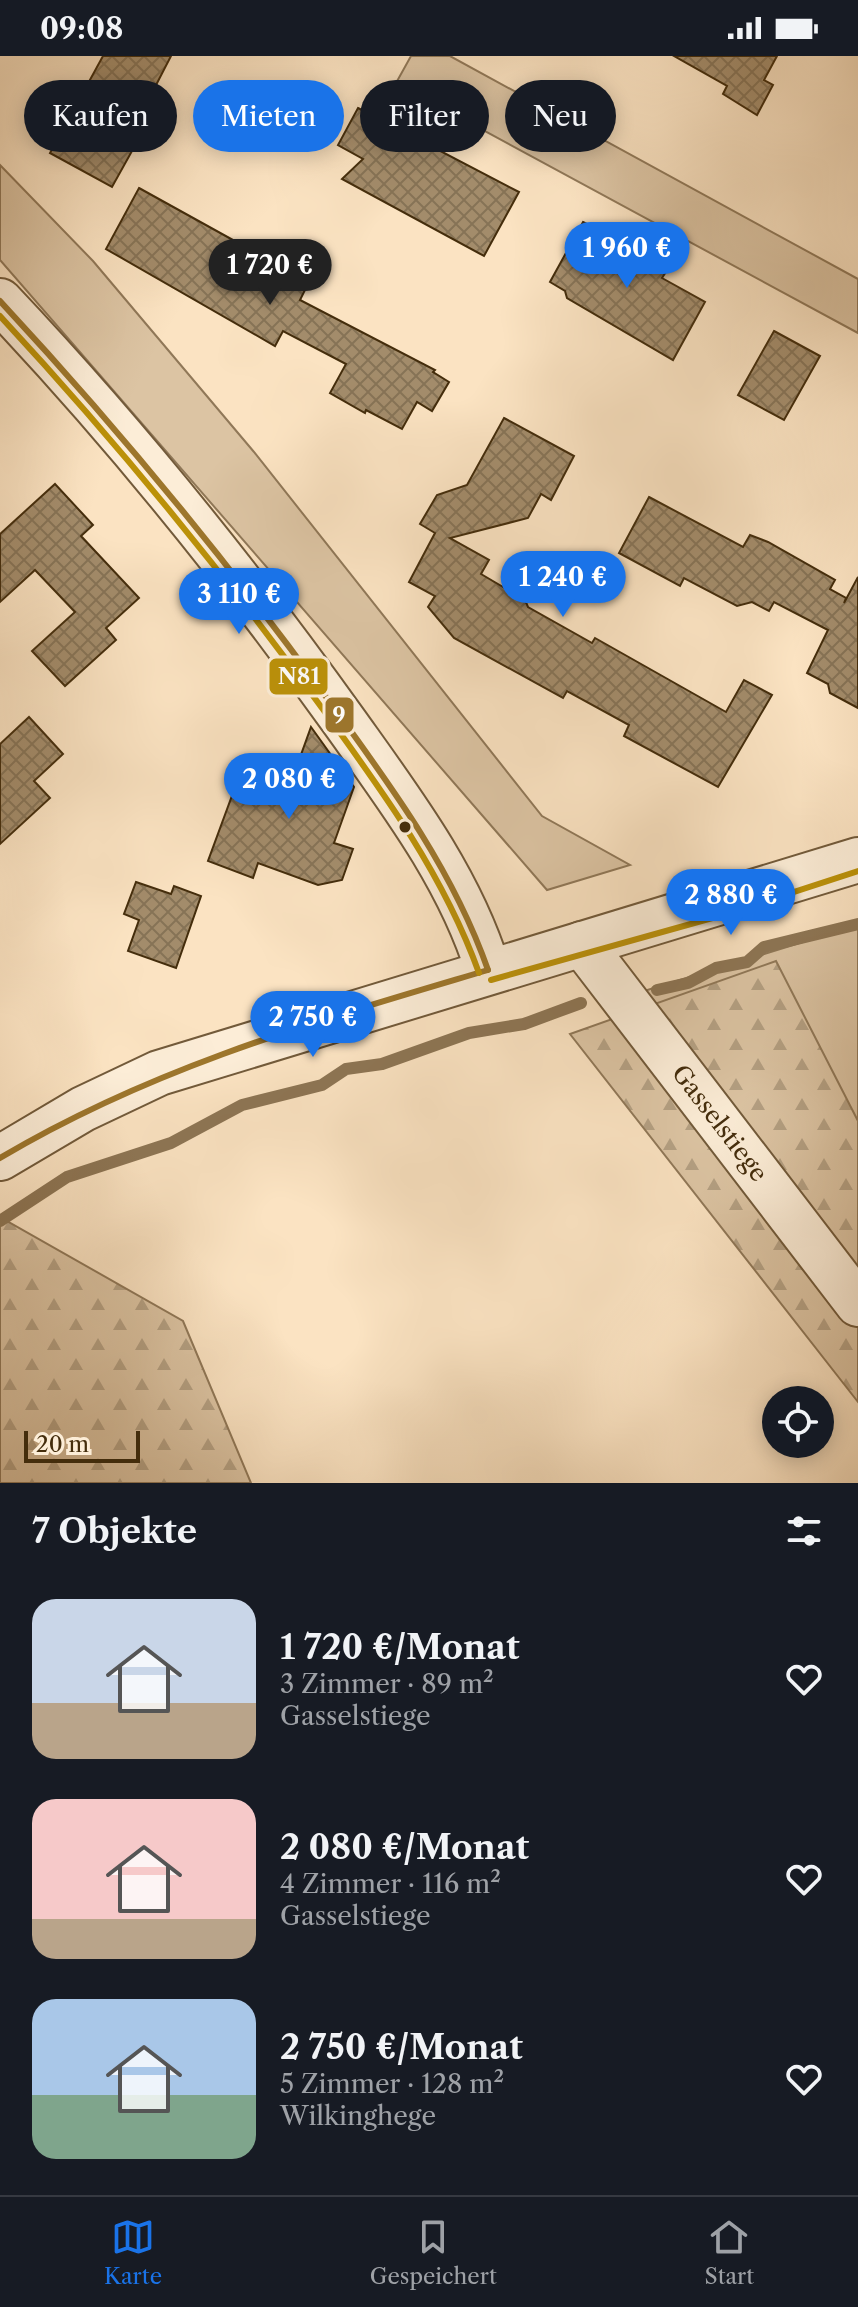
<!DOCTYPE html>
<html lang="de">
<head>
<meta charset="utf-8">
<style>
  :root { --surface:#171b24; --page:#242831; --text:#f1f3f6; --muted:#9ea1a6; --line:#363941; --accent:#1a73e8 }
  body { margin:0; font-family:"Libre Caslon Text",serif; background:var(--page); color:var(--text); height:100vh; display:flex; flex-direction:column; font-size:30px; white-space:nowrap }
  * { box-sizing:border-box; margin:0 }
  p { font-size:26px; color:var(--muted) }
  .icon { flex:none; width:44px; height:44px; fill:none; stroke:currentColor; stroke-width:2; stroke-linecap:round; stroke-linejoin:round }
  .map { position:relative; height:1427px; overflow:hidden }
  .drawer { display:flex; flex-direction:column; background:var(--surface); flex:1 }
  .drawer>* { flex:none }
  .banner { position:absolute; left:24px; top:24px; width:810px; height:72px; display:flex; gap:16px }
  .buttons { position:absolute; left:762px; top:1330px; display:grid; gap:16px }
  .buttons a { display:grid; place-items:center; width:72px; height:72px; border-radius:50%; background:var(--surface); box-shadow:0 4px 20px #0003; font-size:40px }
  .scale { position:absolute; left:24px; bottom:20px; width:116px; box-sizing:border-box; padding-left:8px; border:4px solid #442d0c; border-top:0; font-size:22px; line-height:28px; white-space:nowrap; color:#442d0c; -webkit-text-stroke:6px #fcedd7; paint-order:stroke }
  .price { position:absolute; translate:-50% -68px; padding:0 18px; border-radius:28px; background:var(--accent); color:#fff; font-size:26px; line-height:52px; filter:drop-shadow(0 2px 4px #0008) }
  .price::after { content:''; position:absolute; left:50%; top:48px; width:24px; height:18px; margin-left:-12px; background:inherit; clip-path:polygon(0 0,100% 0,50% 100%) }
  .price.selected { background:#222; color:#fff }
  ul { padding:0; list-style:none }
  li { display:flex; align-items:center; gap:24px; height:200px; padding:0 32px }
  li span { display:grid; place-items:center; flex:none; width:224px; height:160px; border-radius:24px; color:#555 }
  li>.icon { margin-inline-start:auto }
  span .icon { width:96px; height:96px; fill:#fffc; stroke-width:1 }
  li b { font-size:34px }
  h2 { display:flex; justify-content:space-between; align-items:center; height:96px; padding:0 32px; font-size:34px }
  .tag { padding:0 28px; border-radius:36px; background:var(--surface); box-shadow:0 4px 20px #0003; font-size:28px; line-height:72px }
  .tag.selected { background:var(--accent); color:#fff }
  .status { display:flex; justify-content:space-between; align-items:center; height:56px; padding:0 40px; background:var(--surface); direction:ltr }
  .status svg { height:22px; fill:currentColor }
  .tab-bar { display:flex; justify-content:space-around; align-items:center; height:112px; border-top:2px solid var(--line); background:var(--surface); font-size:22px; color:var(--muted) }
  .tab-bar a { display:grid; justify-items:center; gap:4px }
  .tab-bar .selected { color:var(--accent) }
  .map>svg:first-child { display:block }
  .green { fill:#dcc4a3; stroke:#907858; stroke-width:2 }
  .forest { fill:url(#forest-firs); stroke:#907858; stroke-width:2 }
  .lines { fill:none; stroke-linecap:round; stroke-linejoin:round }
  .stream { stroke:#8d7554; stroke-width:12 }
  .building { fill:url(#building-cross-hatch); stroke:#442d0c; stroke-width:2 }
  .minor-casing { stroke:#725a3a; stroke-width:48 }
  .minor { stroke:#fcedd7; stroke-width:44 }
  .bus-1-casing { stroke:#fcedd7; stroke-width:12 }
  .bus-2-casing { stroke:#fcedd7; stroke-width:12 }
  .bus-1 { stroke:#9d762c; stroke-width:6 }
  .bus-2 { stroke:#bb9109; stroke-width:6 }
  .bus-dot { fill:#442d0c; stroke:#fcedd7; stroke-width:3 }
  .labels { text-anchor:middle; stroke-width:8; stroke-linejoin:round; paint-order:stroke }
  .street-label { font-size:24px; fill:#442d0c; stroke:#fcedd7 }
  .line-badge { stroke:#fcedd7; stroke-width:3 }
  .badge-label { font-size:22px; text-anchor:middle; font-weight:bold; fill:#fff }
</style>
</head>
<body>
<div class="status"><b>09:08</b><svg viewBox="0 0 49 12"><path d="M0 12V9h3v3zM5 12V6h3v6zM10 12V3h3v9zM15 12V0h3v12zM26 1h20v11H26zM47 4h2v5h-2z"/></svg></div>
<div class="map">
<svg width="858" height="1427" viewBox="0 0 858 1427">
  <defs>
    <pattern id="forest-firs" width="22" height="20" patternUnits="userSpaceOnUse" patternTransform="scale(2)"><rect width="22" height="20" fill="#dcc4a3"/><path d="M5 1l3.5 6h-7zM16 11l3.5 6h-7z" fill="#b4a083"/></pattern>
    <pattern id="building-cross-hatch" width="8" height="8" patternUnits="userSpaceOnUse" patternTransform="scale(2)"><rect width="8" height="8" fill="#a38c6b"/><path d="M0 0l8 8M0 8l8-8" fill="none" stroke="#867356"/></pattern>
  </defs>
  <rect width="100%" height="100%" fill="#fbe3c2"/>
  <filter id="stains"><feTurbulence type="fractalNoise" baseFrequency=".0025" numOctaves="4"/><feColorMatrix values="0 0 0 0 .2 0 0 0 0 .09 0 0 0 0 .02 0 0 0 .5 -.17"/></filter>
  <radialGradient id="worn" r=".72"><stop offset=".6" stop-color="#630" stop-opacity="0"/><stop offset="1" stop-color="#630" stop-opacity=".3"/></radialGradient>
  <!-- green -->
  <g class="green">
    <path d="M411,0H450L858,223V277L396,27Z"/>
    <path d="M0,109L93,205L254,396L542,760L630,809L547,834L0,204Z"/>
    <path d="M858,869V1194L644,935Z"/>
  </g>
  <!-- forest -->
  <g class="forest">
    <path d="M776,905L858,1065V1346L570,978Z"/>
    <path d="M0,1161L183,1265L251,1427H0Z"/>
  </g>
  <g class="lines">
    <!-- stream -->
    <g class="stream">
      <path d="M657,934L688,927L716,912L747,906L764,891L858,868"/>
      <path d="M0,1165L67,1121L171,1087L242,1049L322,1029L346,1013L382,1008L469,977L524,968L581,947"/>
    </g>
  </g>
  <!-- building -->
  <g class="building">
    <path d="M103,0H171L138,64L147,68L112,131L50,97Z"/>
    <path d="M674,0H777L764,24L773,29L757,59L723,38L727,30Z"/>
    <path d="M358,52L519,136L484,200L342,123L363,103L338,89Z"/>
    <path d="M139,132L233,184L229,192L305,234L300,244L435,314L433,316L449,326L432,355L417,346L402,373L366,354L365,357L330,337L346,308L283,275L275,290L106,193Z"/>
    <path d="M583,166L634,193L636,189L671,208L662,222L705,246L673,304L567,242L565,235L550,226Z"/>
    <path d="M774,275L820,300L784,364L738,339Z"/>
    <path d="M504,362L574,400L551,444L541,438L528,462L450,482L489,504L481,518L525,544L528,551L592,587L595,582L726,656L744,624L772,639L718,731L624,680L629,669L567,635L563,642L454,582L428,551L435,540L409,526L435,477L420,468L437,439L467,429Z"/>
    <path d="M55,428L93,469L81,480L139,542L106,572L116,584L65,630L32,595L75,556L35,514L0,546V478Z"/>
    <path d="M649,441L743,491L750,479L768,486L835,524L830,533L846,542L844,547L858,521V652L830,637L828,628L807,617L828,574L774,546L769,555L752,546L737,550L684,522L680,530L619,497Z"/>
    <path d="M29,661L63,698L34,725L50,742L0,788V688Z"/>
    <path d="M311,671L354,731L334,787L353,793L342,824L318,829L258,807L253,822L208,805L240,718L289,732Z"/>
    <path d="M136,826L171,838L174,830L201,840L176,912L128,895L139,864L124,858Z"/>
  </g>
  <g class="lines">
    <defs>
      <g id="minor">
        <path d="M0,245C125,377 240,520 346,668C401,745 460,823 488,914"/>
        <path id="s1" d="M582,888L858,1248"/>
        <path d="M0,1102L83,1053L159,1017L858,804"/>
      </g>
    </defs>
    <!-- minor casing -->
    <use href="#minor" class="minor-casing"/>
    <!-- minor -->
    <use href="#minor" class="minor"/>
    <defs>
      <g id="bus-1">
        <path d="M0,245C116,370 224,501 324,638C388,726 452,811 488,914"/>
        <path d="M0,1102C155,1010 317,965 488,914"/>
      </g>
      <g id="bus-2">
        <path d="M0,260C114,383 220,512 319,648C381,733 443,817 479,917"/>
        <path d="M491,924L723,859L858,815"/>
      </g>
    </defs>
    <!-- bus-1 casing -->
    <use href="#bus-1" class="bus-1-casing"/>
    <!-- bus-2 casing -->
    <use href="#bus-2" class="bus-2-casing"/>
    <!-- bus-1 -->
    <use href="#bus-1" class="bus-1"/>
    <!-- bus-2 -->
    <use href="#bus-2" class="bus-2"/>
  </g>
  <!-- markers -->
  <circle class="bus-dot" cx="405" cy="771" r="7"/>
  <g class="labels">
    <!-- street labels -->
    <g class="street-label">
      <text dy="8" stroke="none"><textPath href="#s1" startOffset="226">Gasselstiege</textPath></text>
    </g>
  </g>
  <g class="line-badge">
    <rect x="268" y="601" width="61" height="39" rx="8" fill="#bb9109"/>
    <rect x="324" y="640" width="31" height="38" rx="8" fill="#9d762c"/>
  </g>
  <g class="badge-label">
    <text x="299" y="628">N81</text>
    <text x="339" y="667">9</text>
  </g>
  <rect width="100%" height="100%" filter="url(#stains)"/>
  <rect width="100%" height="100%" fill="url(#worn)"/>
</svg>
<div class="buttons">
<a><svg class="icon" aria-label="locate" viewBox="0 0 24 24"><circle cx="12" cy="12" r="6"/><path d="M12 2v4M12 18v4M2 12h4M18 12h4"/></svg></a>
</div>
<div class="scale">20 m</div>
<b class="price" style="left:627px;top:234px">1 960 €</b>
<b class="price selected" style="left:270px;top:251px">1 720 €</b>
<b class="price" style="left:563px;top:563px">1 240 €</b>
<b class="price" style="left:239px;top:580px">3 110 €</b>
<b class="price" style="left:289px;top:765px">2 080 €</b>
<b class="price" style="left:731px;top:881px">2 880 €</b>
<b class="price" style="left:313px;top:1003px">2 750 €</b>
<div class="banner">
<a class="tag">Kaufen</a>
<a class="tag selected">Mieten</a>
<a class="tag">Filter</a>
<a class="tag">Neu</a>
</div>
</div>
<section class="drawer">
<h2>7 Objekte<svg class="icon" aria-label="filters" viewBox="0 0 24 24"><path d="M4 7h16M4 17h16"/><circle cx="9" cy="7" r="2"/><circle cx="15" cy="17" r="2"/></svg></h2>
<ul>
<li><span style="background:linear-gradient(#c9d6e8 65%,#b9a48a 0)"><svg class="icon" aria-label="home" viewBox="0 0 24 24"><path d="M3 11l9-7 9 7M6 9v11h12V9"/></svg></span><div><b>1 720 €/Monat</b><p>3 Zimmer · 89 m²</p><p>Gasselstiege</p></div><svg class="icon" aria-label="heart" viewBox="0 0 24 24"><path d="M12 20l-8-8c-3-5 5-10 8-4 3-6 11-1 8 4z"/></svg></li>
<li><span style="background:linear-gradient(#f6c9c9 75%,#b9a48a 0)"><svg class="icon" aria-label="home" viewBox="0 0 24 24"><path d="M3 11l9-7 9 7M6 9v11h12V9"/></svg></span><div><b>2 080 €/Monat</b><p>4 Zimmer · 116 m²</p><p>Gasselstiege</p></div><svg class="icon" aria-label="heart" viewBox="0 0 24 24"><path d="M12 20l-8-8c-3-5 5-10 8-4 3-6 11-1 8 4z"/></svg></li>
<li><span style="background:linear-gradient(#a9c7e8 60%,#7fa58c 0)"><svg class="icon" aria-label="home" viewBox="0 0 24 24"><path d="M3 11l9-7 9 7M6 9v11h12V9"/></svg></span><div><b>2 750 €/Monat</b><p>5 Zimmer · 128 m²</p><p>Wilkinghege</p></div><svg class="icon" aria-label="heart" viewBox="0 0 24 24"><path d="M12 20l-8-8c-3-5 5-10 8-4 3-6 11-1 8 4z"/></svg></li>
</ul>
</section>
<nav class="tab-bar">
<a class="selected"><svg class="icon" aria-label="map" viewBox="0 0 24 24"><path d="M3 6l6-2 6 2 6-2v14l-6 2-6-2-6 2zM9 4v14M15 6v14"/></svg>Karte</a>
<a><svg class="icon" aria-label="saved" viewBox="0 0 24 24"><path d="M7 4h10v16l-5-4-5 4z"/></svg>Gespeichert</a>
<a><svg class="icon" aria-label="home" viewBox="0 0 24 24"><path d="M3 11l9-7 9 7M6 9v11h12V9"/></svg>Start</a>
</nav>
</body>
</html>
